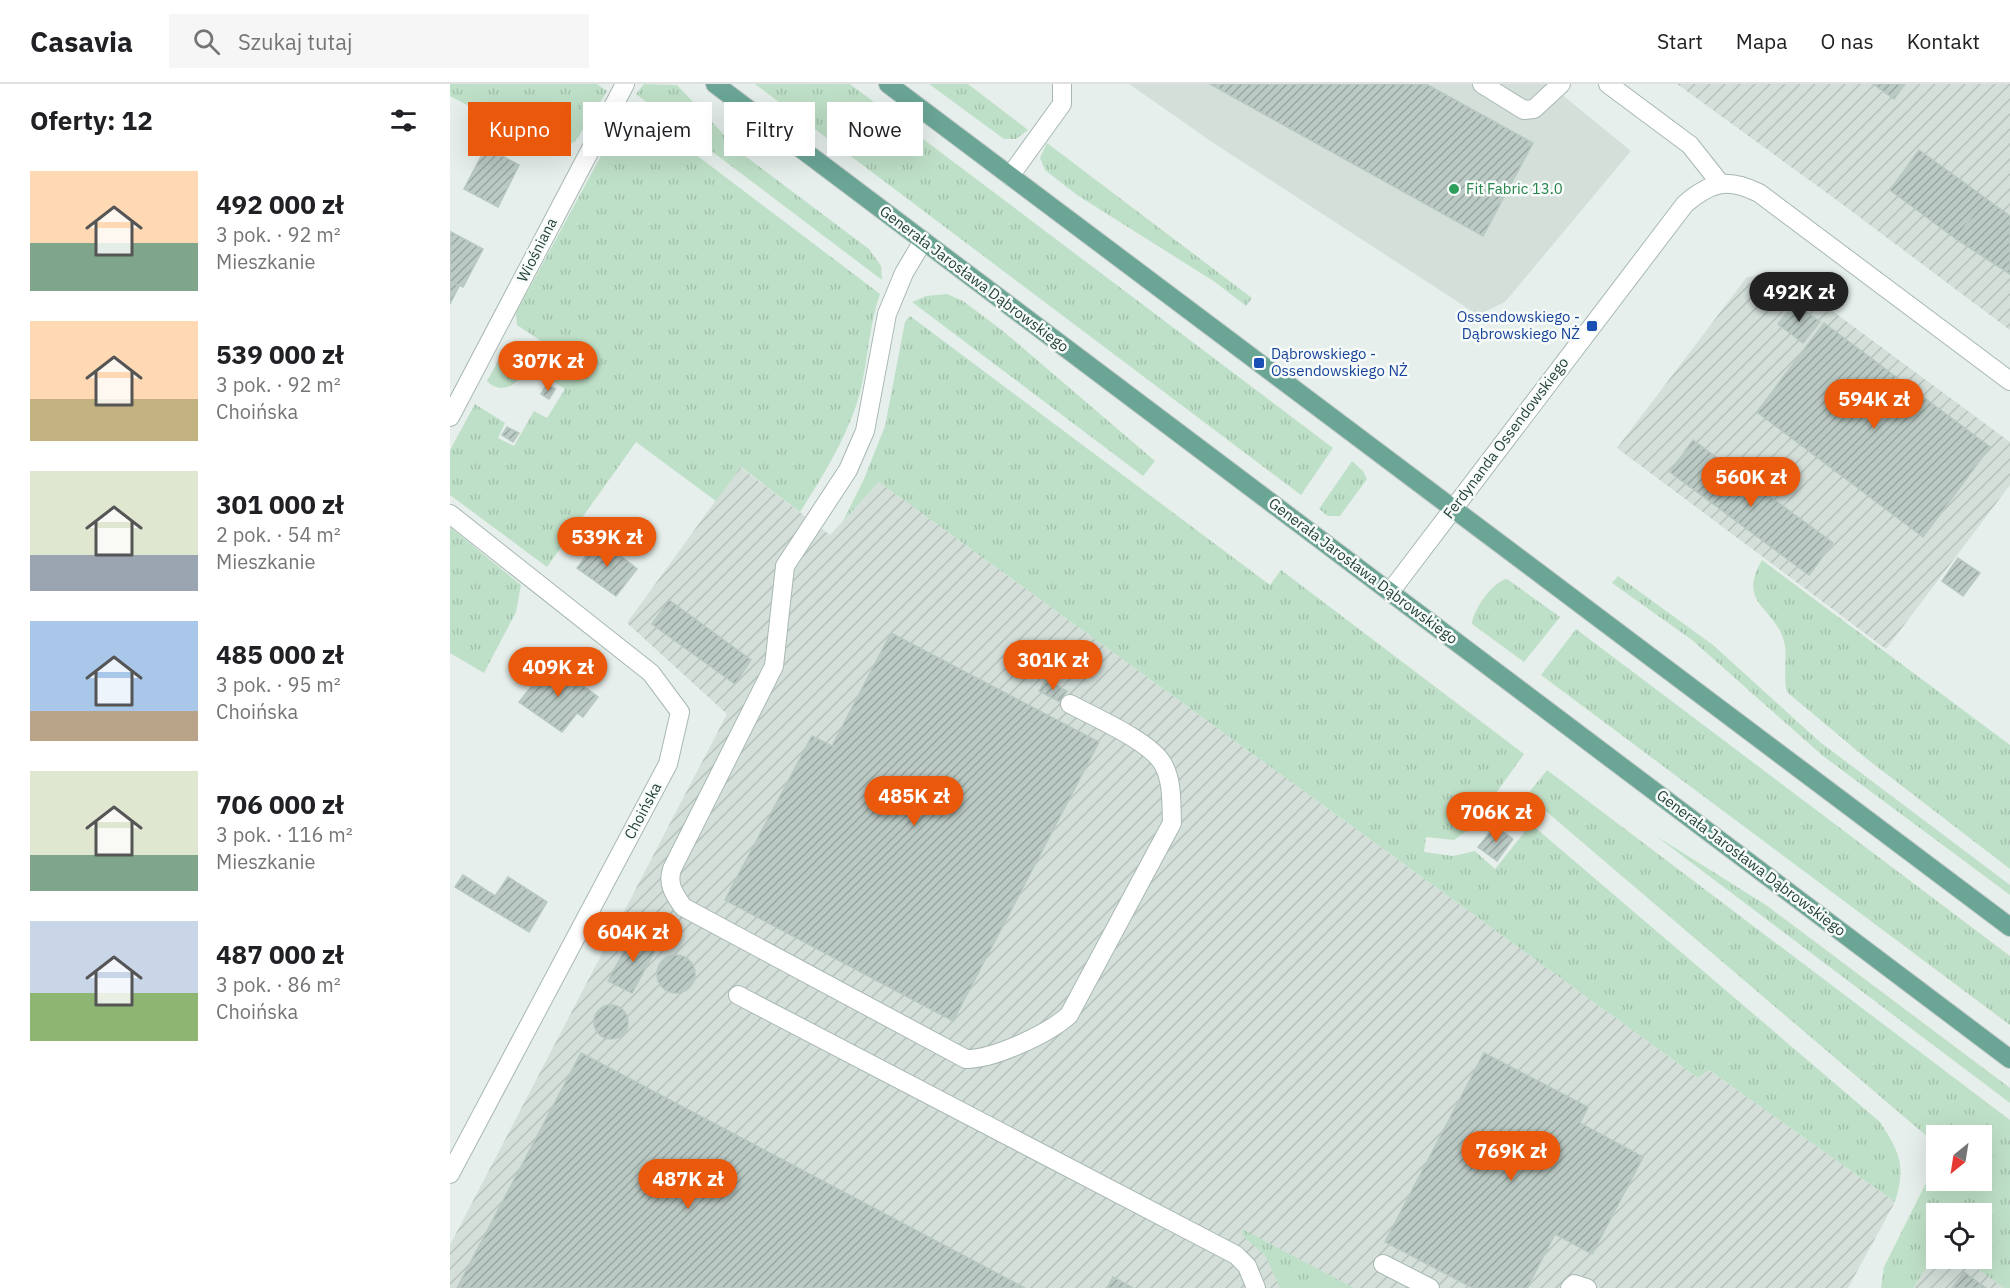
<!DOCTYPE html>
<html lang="pl">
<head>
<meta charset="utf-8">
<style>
  :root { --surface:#fff; --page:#f6f6f6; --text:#202124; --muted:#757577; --line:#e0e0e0; --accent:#ea580c }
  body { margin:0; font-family:"IBM Plex Sans",sans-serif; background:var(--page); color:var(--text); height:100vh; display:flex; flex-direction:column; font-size:22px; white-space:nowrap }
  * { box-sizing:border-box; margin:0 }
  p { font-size:20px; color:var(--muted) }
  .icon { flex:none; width:33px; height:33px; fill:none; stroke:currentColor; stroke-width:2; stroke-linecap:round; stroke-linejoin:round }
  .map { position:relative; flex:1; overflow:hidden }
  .sheet { display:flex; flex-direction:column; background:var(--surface); width:450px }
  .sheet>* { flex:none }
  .banner { position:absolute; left:18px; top:18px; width:570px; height:54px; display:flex; gap:12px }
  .needle { width:39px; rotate:210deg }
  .tools { position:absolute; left:1476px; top:1041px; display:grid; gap:12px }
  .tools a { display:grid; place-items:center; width:66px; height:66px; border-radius:0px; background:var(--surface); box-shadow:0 6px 24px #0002; font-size:30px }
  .price { position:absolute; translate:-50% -51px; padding:0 14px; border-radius:21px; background:var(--accent); color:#fff; font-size:20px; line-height:39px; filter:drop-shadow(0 2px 3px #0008) }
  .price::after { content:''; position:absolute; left:50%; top:36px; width:18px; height:14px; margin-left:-9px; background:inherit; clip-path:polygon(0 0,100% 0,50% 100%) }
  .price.selected { background:#222; color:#fff }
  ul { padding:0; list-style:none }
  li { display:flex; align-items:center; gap:18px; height:150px; padding:0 30px }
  li span { display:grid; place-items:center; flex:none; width:168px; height:120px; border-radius:0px; color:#555 }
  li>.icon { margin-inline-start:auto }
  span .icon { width:72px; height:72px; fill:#fffc; stroke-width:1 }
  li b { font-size:26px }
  h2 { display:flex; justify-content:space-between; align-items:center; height:72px; padding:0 30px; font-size:26px }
  .tag { padding:0 21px; border-radius:0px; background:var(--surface); box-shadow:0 6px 24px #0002; font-size:21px; line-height:54px }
  .tag.selected { background:var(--accent); color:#fff }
  header { display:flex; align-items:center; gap:36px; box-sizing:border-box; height:84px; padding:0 30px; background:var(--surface); border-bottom:2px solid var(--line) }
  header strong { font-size:28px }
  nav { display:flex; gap:33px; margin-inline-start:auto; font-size:21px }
  .search { width:420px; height:54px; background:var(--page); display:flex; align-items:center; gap:15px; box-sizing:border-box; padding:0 21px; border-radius:0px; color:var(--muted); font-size:22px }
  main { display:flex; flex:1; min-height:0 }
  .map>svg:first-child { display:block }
  .built { fill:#d4dfda }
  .industrial { fill:url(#industrial-furrows) }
  .grass { fill:url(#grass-tufts) }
  .building { fill:url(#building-hatch); stroke:#b8c9c2; stroke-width:1.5 }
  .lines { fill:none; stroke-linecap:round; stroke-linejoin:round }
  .minor-casing { stroke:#a8b8b2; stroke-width:20 }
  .major-casing { stroke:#c2cac8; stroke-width:20 }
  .minor { stroke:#fff; stroke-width:18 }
  .major { stroke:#6aa596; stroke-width:18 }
  .leisure-dot { fill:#2e9e5b; stroke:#f7fbf9; stroke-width:2 }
  .transit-dot { fill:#1a4fb4; stroke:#f7fbf9; stroke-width:2 }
  .labels { text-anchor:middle; stroke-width:5; stroke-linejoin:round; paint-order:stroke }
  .leisure-label { font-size:15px; fill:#27864d; stroke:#f7fbf9; text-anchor:start }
  .street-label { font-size:15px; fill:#24423a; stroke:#f7fbf9 }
  .transit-label { font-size:15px; fill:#164399; stroke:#f7fbf9; text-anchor:end }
</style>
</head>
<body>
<header>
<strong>Casavia</strong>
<div class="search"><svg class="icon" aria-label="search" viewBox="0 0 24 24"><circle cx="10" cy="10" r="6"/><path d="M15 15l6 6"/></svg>Szukaj tutaj</div>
<nav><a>Start</a><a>Mapa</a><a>O nas</a><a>Kontakt</a></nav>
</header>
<main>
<section class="sheet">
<h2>Oferty: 12<svg class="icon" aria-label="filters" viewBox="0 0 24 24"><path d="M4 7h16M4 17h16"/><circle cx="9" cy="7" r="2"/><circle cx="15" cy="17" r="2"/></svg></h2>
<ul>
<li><span style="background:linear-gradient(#ffd9b3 60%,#7fa58c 0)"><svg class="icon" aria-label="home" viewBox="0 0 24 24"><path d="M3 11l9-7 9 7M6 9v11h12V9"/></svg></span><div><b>492 000 zł</b><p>3 pok. · 92 m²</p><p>Mieszkanie</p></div></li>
<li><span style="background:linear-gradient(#ffd9b3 65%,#c2b280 0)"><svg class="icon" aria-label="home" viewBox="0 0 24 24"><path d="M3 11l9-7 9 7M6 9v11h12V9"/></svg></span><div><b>539 000 zł</b><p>3 pok. · 92 m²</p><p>Choińska</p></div></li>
<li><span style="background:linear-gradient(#dfe7d0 70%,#9aa5b1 0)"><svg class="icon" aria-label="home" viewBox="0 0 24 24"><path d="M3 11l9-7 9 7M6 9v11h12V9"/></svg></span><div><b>301 000 zł</b><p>2 pok. · 54 m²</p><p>Mieszkanie</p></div></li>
<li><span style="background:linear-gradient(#a9c7e8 75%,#b9a48a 0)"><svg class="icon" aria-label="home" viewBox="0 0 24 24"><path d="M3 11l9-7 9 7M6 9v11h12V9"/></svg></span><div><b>485 000 zł</b><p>3 pok. · 95 m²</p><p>Choińska</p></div></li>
<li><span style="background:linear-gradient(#dfe7d0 70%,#7fa58c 0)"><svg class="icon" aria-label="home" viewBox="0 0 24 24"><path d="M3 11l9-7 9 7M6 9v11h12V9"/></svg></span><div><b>706 000 zł</b><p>3 pok. · 116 m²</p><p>Mieszkanie</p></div></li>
<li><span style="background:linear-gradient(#c9d6e8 60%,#8fb573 0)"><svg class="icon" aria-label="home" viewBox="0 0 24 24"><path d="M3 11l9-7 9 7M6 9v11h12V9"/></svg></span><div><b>487 000 zł</b><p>3 pok. · 86 m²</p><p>Choińska</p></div></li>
</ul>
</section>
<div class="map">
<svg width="1560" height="1204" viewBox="0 0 1560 1204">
  <defs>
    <pattern id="industrial-furrows" width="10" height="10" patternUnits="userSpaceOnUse" patternTransform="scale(1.5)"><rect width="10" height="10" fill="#d4dfda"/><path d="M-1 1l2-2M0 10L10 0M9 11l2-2" fill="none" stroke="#b6c1bc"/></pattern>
    <pattern id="grass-tufts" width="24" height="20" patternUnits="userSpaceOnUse" patternTransform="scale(1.5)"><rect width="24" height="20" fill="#bfe0c8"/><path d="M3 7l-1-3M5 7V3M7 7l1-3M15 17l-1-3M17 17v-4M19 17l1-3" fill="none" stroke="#a4c1ad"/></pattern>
    <pattern id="building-hatch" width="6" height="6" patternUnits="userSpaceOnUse" patternTransform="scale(1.5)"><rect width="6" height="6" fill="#bbcac4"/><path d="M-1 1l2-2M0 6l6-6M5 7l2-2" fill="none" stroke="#98a6a0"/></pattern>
  </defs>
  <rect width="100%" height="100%" fill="#e6efeb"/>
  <!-- built -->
  <path class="built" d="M679,0H1099L1181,67L1055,218L1028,231L765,60Z"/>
  <!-- industrial -->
  <g class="industrial">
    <path d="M1227,0H1560V246L1388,117Z"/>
    <path d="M1331,189L1560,358V401L1436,565L1167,364L1297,193Z"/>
    <path d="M290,383L380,451L429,398L1248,994L1259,986L1445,1118L1398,1204H0V1161L277,630L177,539Z"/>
    <path d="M1486,1169V1174L1514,1175L1554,1204H1463Z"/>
  </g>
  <!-- grass -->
  <g class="grass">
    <path d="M0,0H147L157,7L125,58L101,66L0,12Z"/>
    <path d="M194,0L227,1L291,69L419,165L431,182L432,196L186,10Z"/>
    <path d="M305,0H400L883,364L851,411Z"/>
    <path d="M479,0H518L578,46L566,55H554Z"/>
    <path d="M179,20L430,210C417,248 418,287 406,322C393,360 371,395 350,428L291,383L266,417L186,358L97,483L0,411V366L25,320L55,339L48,354L64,362L84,327L97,334L115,305L98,294L112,271L67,241L66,229Z"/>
    <path d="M597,59L802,214L796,222L765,198L627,111L595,86L590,74Z"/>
    <path d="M497,210L513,217L553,247L705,377L693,392L462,218L476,212Z"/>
    <path d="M460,232L820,501L831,486L1074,670L1021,744L1004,756L976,753L974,768L1003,772L1025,767L1045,785L1081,740L1430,1038C1450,1069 1456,1081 1445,1118L1259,986L1248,994L429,398L393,437L414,395L435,342L455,238Z"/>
    <path d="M56,263L72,274L74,281C73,300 51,312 37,297Z"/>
    <path d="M902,377L913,387L917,395L890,432H878L869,425Z"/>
    <path d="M0,443L71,501L66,528L34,589L0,569Z"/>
    <path d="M1312,476L1560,661V785L1417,675L1337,608C1333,592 1337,577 1335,562C1328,522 1285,522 1312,476Z"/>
    <path d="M1168,492L1263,561L1370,658L1560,801V811L1373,672L1242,556L1162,499Z"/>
    <path d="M1057,495L1110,533L1074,578L1022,540C1022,527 1044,496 1057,495Z"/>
    <path d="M1126,545L1560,872V941L1091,591Z"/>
    <path d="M1097,686L1560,1036V1204H1554L1514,1175L1532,1174V1130H1486V1169L1463,1204H1431L1434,1183L1486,1079V1096H1532V1052H1486V1060L1077,711Z"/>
    <path d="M1206,752L1316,821L1560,1004V1019Z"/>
    <path d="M792,1145L904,1204H830L815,1171L793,1152Z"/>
  </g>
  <!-- building -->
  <g class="building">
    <path d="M760,0H976L1083,59L1033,152Z"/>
    <path d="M1423,0H1455L1444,15Z"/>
    <path d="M36,63L69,81L48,123L14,105Z"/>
    <path d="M1469,66L1535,114L1506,155L1440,106Z"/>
    <path d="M1535,114L1560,132V190L1506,155Z"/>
    <path d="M1,148L33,165L13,203L0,198Z"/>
    <path d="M0,198L9,202L0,220Z"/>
    <path d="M1345,219L1370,238L1353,259L1328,240Z"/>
    <path d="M1374,239L1540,363L1473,453L1307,328Z"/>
    <path d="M97,300L105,305L99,315L91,310Z"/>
    <path d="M57,343L69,349L63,358L52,351Z"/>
    <path d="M1243,356L1383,459L1359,491L1220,388Z"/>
    <path d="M149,455L187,485L166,512L127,484Z"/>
    <path d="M1508,474L1530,489L1513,512L1492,497Z"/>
    <path d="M219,516L301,576L285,600L202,540Z"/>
    <path d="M441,549L649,658L503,937L275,816L362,652L382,662Z"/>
    <path d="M101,578L148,613L133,633L127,629L112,648L69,618Z"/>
    <path d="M596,596L617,607L610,618L589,607Z"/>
    <path d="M1045,742L1063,755L1047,777L1028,763Z"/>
    <path d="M13,791L45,812L58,793L97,818L79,848L5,803Z"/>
    <path d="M184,848L208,861L182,909L158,897Z"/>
    <circle cx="226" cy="890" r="19"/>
    <circle cx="161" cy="938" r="17"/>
    <path d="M131,969L575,1204H7Z"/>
    <path d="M1034,969L1138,1023L1130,1039L1193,1073L1142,1170L1105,1150L1077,1204H1023L935,1158Z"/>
    <path d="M1514,1188L1536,1204H1502Z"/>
    <path d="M663,1193L683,1204H657Z"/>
  </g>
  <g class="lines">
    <defs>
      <g id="minor">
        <path d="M1032,0L1074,26L1084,25L1111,0"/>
        <path d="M1158,0L1240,61L1270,99"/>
        <path d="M560,92L612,20V0"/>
        <path d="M473,157L454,189L437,230L415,347L398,386L335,482L324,582L222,785C217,800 224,810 233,823L516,975C544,975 598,950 619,931L722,739C721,720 723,698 713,680C700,657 644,633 620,620"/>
        <path d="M0,333L175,0"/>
        <path d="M0,430L201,589L230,628L218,680L0,1090"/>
        <path d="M940,508L1235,120C1262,97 1278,94 1309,109L1560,297"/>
        <path d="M288,911L786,1171L797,1182L806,1204"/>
        <path d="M933,1180L980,1204"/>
        <path d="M1120,1204L1124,1200L1137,1204"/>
      </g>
      <g id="major">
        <path d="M265,0L1560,975"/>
        <path d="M438,0L1560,843"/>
      </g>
    </defs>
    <!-- minor casing -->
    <use href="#minor" class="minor-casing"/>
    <!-- major casing -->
    <use href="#major" class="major-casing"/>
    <!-- minor -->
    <use href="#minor" class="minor"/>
    <!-- major -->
    <use href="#major" class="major"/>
  </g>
  <!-- markers -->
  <circle class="leisure-dot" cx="1004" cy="105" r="6"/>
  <g class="transit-dot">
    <rect x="1136" y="236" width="12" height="12" rx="3"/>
    <rect x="803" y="273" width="12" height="12" rx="3"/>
  </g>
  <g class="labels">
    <!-- leisure labels -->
    <g class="leisure-label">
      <text x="1016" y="110">Fit Fabric 13.0</text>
    </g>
    <!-- street labels -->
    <g class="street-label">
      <text transform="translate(87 166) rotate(-63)" y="5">Wiośniana</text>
      <text transform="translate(524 195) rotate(37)" y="5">Generała Jarosława Dąbrowskiego</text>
      <text transform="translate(1056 354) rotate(-53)" y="5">Ferdynanda Ossendowskiego</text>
      <text transform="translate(913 487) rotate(37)" y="5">Generała Jarosława Dąbrowskiego</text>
      <text transform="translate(193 727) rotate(-62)" y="5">Choińska</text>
      <text transform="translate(1301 779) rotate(37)" y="5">Generała Jarosława Dąbrowskiego</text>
    </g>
    <!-- transit labels -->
    <g class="transit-label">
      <text x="1130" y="238">Ossendowskiego -<tspan x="1130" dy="17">Dąbrowskiego NŻ</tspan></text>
      <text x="821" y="275" text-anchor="start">Dąbrowskiego -<tspan x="821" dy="17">Ossendowskiego NŻ</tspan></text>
    </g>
  </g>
</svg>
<div class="tools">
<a><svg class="needle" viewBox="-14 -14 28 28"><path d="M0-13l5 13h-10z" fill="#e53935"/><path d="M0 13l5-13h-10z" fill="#757577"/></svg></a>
<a><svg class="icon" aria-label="locate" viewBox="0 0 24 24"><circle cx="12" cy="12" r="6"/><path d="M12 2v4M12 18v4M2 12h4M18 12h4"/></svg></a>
</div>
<b class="price selected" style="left:1349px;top:239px">492K zł</b>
<b class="price" style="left:98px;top:308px">307K zł</b>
<b class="price" style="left:1424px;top:346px">594K zł</b>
<b class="price" style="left:1301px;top:424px">560K zł</b>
<b class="price" style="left:157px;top:484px">539K zł</b>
<b class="price" style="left:603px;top:607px">301K zł</b>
<b class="price" style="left:108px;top:614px">409K zł</b>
<b class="price" style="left:464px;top:743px">485K zł</b>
<b class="price" style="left:1046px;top:759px">706K zł</b>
<b class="price" style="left:183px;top:879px">604K zł</b>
<b class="price" style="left:1061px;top:1098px">769K zł</b>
<b class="price" style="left:238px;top:1126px">487K zł</b>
<div class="banner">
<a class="tag selected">Kupno</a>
<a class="tag">Wynajem</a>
<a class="tag">Filtry</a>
<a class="tag">Nowe</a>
</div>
</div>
</main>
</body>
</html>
